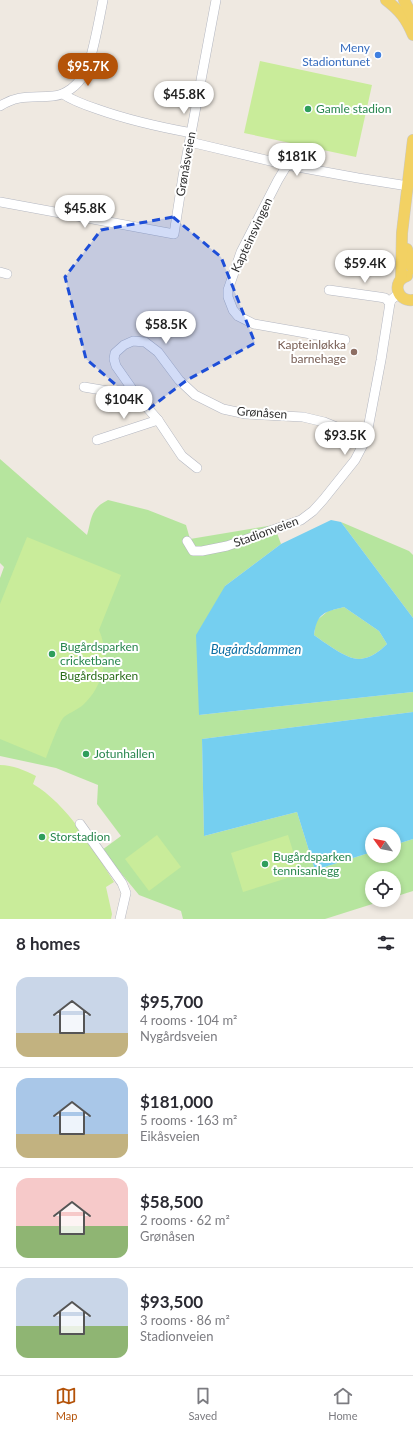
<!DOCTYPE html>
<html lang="en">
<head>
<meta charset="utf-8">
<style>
  :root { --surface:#fff; --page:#f7f7f7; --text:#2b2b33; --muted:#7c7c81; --line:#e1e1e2; --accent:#b45309 }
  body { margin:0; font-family:Lato,sans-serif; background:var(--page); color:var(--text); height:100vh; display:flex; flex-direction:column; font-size:15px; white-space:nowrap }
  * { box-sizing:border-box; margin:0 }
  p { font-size:13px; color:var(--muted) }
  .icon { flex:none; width:22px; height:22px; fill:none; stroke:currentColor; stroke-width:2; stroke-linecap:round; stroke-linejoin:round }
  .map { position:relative; height:919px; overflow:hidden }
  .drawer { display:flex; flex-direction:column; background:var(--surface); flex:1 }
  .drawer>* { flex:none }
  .needle { width:26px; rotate:303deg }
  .buttons { position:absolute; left:365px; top:827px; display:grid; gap:8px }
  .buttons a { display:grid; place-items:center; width:36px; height:36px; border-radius:50%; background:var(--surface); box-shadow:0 2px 6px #0003; font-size:20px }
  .price { position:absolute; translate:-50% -34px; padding:0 9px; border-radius:14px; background:#fff; color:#222; font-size:13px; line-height:26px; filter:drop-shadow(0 1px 2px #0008) }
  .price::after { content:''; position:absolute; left:50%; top:24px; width:12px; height:9px; margin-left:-6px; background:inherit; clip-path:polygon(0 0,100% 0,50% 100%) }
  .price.current { background:var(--accent); color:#fff }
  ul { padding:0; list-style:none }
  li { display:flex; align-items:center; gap:12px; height:100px; padding:0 16px }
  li+li { border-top:1px solid var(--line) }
  li span { display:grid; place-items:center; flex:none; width:112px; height:80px; border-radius:12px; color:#555 }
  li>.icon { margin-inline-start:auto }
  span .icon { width:48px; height:48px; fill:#fffc; stroke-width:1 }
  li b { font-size:17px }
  h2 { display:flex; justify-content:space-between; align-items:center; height:48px; padding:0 16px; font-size:17px }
  .dock { display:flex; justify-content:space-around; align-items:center; height:56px; border-top:1px solid var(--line); background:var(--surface); font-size:11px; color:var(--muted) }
  .dock a { display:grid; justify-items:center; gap:2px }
  .dock .current { color:var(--accent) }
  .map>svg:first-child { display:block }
  .green { fill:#b6e59e }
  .pitch { fill:#c9ec9a }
  .water { fill:#75cff0; fill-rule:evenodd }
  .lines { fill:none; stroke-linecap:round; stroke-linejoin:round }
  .minor-casing { stroke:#b4b7c1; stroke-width:10 }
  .major-casing { stroke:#c9c9c9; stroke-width:12 }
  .minor { stroke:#fff; stroke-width:9 }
  .major { stroke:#f2d163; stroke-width:11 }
  .marked { fill:#1d4ed8; fill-opacity:0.2; stroke:#1d4ed8; stroke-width:3; stroke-dasharray:8 5; stroke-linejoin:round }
  .shop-dot { fill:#3f7fe0; stroke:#fff; stroke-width:1.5 }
  .leisure-dot { fill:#2e9e5b; stroke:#fff; stroke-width:1.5 }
  .education-dot { fill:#8d6e63; stroke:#fff; stroke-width:1.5 }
  .labels { text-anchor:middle; stroke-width:4; stroke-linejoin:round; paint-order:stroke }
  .shop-label { font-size:12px; fill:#366cbe; stroke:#fff; text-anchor:end }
  .leisure-label { font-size:12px; fill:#27864d; stroke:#fff; text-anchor:start }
  .street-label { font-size:12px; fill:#2e2e2e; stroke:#fff }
  .education-label { font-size:12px; fill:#785e54; stroke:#fff; text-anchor:end }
  .park-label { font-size:12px; fill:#2c6e1b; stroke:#fff }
  .water-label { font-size:13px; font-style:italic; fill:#0d6fa3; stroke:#fff }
</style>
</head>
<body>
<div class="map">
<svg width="413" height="919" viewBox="0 0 413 919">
  <rect width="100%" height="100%" fill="#efe9e1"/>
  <!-- green -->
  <g class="green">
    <path d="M0,459L87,535C92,518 90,509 108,500L148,510L186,525L190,539L274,525L281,544L225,586L199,715L413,692V712L202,739L204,836L297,812L315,870L372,852V856H394V845L413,839V891L394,897V878H372V900H385L325,919H183L181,911L139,895L102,850L121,836L97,804L98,785L56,768L0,756V578L4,567L0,563Z"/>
    <path d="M341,522L409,551L413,555V618Z"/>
    <path d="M344,607L379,631L387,644C380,651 371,658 360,659C347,660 324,642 314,635L316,621L328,611Z"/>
  </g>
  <!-- pitch -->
  <g class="pitch">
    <path d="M260,61L372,85L356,157L244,133Z"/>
    <path d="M27,537L121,575L99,630C110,655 104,686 83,705C79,709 65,715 63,718C59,723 49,750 46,758L0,739V604Z"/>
    <path d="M0,765C13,765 24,770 36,776L33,784C67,804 94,849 114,882L106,887L112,914L111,919H0Z"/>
    <path d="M157,835L181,867L149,891L125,859Z"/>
    <path d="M288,835L300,874L243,892L231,853Z"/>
  </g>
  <!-- water -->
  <g class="water">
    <path d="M331,520L341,522L413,618V692L199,715L196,635L225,586L281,544ZM344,607L379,631L387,644C380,651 371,658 360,659C347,660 324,642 314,635C317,613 324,612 344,607Z"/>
    <path d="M413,712V839L394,845V834H372V852L315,870L297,812L204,836L202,739Z"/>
  </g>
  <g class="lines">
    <defs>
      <g id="minor">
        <path d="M63,94C73,101 85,105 97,109C128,120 159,127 192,133"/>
        <path d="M0,106C19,94 33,98 53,96C66,95 78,85 84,74C89,66 91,56 93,48C97,32 100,16 103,0"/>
        <path d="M190,142L287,165L358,178L408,186"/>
        <path d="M287,165L278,180L241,252L228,290V297L233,310L238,316L254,324L345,340"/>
        <path d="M0,202L174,234L183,176L216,0"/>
        <path d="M0,272L7,274"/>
        <path d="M329,290L379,297L385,298L390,303"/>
        <path d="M84,387L137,396"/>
        <path d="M97,440L158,420"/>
        <path d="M197,468L182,456L158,420L137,396L116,366L114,359L115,353L124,345L133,341L145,342L158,352L179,380L195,395L223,409L246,414L303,417L324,422L366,439"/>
        <path d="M187,541L193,551H202L227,546L301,520L313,511L323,500L355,460L366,439L381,360L390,303L391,300L398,294"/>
        <path d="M80,824L122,883L126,893L120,919"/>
      </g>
      <g id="major">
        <path d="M386,0C400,11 406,18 413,35"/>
        <path d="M404,0L413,18"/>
        <path d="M407,249L410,264L413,269"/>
        <path d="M407,276C391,281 397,302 413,300"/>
        <path d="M401,279L402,233L413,140"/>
      </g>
    </defs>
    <!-- minor casing -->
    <use href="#minor" class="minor-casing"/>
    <!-- major casing -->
    <use href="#major" class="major-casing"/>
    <!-- minor -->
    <use href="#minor" class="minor"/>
    <!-- major -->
    <use href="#major" class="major"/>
  </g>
  <!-- marked area -->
  <path class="marked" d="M173,217L221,257L255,343L187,380L146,411L86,359L65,277L101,230Z"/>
  <!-- markers -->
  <circle class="shop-dot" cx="378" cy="55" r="4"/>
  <g class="leisure-dot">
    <circle cx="308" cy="109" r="4"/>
    <circle cx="52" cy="654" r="4"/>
    <circle cx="86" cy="754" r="4"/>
    <circle cx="42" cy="837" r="4"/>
    <circle cx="265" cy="864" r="4"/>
  </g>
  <circle class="education-dot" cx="354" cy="352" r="4"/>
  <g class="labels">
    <!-- shop labels -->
    <g class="shop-label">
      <text x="370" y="52">Meny<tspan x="370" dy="14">Stadiontunet</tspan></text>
    </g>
    <!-- leisure labels -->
    <g class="leisure-label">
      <text x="316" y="113">Gamle stadion</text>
      <text x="60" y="651">Bugårdsparken<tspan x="60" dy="14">cricketbane</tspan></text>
      <text x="94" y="758">Jotunhallen</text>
      <text x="50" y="841">Storstadion</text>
      <text x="273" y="861">Bugårdsparken<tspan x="273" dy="14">tennisanlegg</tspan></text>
    </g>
    <!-- street labels -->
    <g class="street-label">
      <text transform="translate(186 164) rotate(-80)" y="4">Grønåsveien</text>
      <text transform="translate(252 235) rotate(-65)" y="4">Kapteinsvingen</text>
      <text transform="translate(262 413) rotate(4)" y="4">Grønåsen</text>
      <text transform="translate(266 532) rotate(-20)" y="4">Stadionveien</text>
    </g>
    <!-- education labels -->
    <g class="education-label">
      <text x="346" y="349">Kapteinløkka<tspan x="346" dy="14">barnehage</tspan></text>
    </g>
    <!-- park labels -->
    <g class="park-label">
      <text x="99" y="680">Bugårdsparken</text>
    </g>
    <!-- water labels -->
    <g class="water-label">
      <text x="256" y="654">Bugårdsdammen</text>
    </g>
  </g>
</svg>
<div class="buttons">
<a><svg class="needle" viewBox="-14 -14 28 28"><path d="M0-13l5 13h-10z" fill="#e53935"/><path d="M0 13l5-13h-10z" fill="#7c7c81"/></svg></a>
<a><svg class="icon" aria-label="locate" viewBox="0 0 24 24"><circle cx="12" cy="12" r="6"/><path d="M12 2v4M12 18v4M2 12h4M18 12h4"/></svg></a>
</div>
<b class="price current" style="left:88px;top:87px">$95.7K</b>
<b class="price" style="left:184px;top:115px">$45.8K</b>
<b class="price" style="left:297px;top:177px">$181K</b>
<b class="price" style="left:85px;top:229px">$45.8K</b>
<b class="price" style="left:365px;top:284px">$59.4K</b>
<b class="price" style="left:166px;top:345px">$58.5K</b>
<b class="price" style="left:124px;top:420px">$104K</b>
<b class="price" style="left:345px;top:456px">$93.5K</b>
</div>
<section class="drawer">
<h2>8 homes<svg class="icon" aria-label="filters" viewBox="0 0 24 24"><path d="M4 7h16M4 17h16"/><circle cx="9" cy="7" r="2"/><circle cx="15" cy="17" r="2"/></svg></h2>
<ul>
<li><span style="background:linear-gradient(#c9d6e8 70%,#c2b280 0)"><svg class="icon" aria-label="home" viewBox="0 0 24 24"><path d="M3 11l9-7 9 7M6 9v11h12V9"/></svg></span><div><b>$95,700</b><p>4 rooms · 104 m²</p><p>Nygårdsveien</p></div></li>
<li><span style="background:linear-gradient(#a9c7e8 70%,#c2b280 0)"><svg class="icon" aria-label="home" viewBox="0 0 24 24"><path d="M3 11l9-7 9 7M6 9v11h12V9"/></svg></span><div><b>$181,000</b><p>5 rooms · 163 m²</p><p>Eikåsveien</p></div></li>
<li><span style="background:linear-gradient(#f6c9c9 60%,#8fb573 0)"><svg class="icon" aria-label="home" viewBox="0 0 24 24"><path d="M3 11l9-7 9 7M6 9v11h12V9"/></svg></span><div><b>$58,500</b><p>2 rooms · 62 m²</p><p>Grønåsen</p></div></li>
<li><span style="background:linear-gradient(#c9d6e8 60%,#8fb573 0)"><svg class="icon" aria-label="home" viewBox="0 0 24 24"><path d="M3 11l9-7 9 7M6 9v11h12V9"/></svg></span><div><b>$93,500</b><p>3 rooms · 86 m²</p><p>Stadionveien</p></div></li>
</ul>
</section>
<nav class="dock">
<a class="current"><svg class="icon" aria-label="map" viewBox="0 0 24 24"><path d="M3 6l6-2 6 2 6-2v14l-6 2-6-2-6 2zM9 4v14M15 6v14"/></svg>Map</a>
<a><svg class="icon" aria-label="saved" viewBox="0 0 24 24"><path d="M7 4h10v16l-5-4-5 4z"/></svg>Saved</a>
<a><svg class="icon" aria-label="home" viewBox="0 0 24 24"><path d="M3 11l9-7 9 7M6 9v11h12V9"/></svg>Home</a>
</nav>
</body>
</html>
